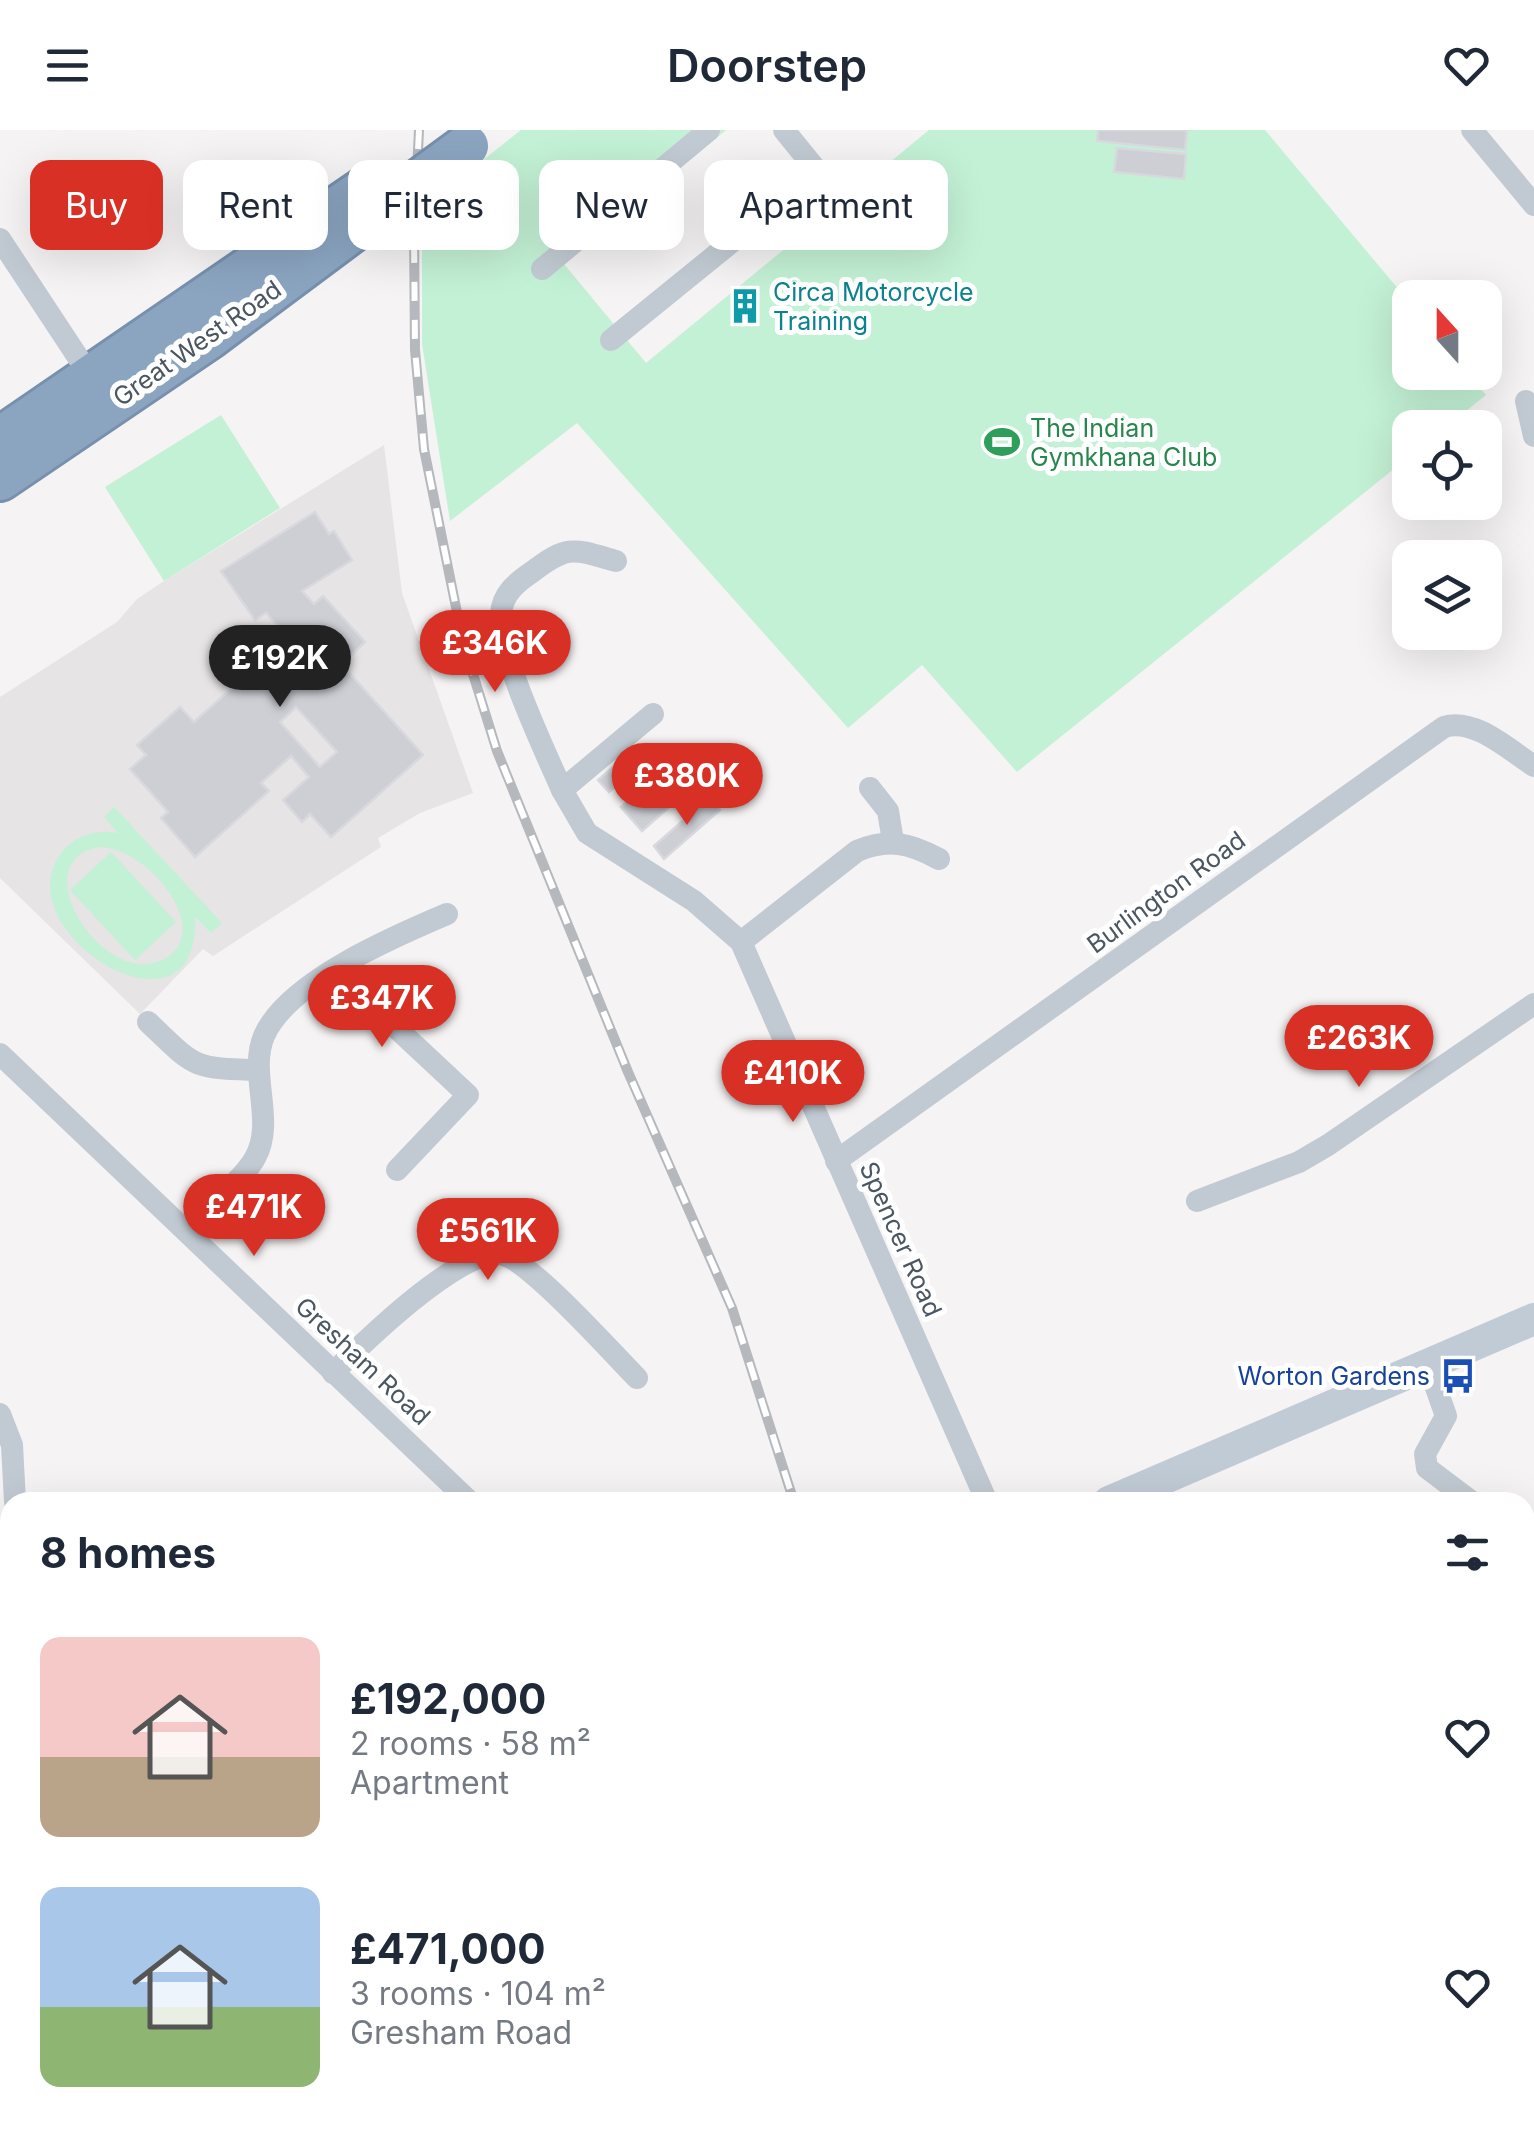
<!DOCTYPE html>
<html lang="en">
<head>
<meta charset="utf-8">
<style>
  :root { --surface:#fff; --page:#f6f6f7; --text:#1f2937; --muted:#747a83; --accent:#d93025 }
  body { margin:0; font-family:Inter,sans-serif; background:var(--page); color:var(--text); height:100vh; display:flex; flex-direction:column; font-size:38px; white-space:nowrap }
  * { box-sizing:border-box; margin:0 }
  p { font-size:32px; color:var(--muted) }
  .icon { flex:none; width:55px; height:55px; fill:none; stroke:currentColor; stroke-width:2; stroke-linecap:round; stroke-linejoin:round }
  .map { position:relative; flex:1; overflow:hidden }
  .drawer { position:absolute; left:0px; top:1362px; width:1535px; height:642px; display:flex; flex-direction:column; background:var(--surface); border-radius:30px 30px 0 0; box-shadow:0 10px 40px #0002 }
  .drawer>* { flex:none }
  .hud { position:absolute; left:30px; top:30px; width:1000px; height:90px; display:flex; gap:20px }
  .needle { width:65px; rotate:339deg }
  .controls { position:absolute; left:1392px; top:150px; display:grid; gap:20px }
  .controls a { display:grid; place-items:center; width:110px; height:110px; border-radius:20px; background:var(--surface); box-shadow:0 10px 40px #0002; font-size:50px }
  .price { position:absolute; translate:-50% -85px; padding:0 22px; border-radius:35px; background:var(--accent); color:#fff; font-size:32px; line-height:65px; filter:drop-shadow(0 2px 5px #0008) }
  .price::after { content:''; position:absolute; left:50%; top:60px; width:30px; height:22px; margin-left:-15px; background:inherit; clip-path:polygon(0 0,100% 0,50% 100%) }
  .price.current { background:#222; color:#fff }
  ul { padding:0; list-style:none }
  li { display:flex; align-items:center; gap:30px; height:250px; padding:0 40px }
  li span { display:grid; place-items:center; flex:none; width:280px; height:200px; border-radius:20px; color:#555 }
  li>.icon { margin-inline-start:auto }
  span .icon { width:120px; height:120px; fill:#fffc; stroke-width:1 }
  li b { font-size:42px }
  h2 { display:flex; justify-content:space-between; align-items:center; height:120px; padding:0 40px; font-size:42px }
  .tag { padding:0 35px; border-radius:20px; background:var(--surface); box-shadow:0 10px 40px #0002; font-size:35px; line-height:90px }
  .tag.current { background:var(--accent); color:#fff }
  header { display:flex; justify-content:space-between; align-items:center; height:130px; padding:0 40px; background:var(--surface); font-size:45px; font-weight:600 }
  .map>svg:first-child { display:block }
  .education { fill:#e6e4e5 }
  .green { fill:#c3f1d5; fill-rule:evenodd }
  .building { fill:#cdcfd5; stroke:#d7d9de; stroke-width:2.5; fill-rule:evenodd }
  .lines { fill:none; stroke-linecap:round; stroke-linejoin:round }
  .highway-casing { stroke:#7690ad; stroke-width:48 }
  .street { stroke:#c1cad2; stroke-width:22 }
  .secondary { stroke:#c1cbd6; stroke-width:32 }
  .highway { stroke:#8ba5c1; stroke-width:42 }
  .rail-casing { stroke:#b5b8bd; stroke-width:10 }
  .rail { stroke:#fff; stroke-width:6; stroke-dasharray:19; stroke-linecap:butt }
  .highway-bridge-casing { stroke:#7690ad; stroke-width:48; stroke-linecap:butt }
  .highway-bridge { stroke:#8ba5c1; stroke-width:42 }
  .labels { text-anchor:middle; stroke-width:10; stroke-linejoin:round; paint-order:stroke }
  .culture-label { font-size:25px; fill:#0d838f; stroke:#fff; text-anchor:start }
  .street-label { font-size:25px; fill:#4a5661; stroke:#fff }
  .leisure-label { font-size:25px; fill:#27864d; stroke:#fff; text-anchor:start }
  .transit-label { font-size:25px; fill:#164399; stroke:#fff; text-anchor:end }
</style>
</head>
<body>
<header><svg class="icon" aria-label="menu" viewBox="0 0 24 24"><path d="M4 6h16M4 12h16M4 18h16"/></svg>Doorstep<svg class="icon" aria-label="heart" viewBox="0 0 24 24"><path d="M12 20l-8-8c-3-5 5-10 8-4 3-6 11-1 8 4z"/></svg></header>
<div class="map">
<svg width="1534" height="2004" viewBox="0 0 1534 2004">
  <rect width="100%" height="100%" fill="#f5f3f3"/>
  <!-- education -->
  <path class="education" d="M384,315L402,463L473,663L420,683L378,708L381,717L213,826L203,819L140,884L0,748V567L117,492L137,469L164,451Z"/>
  <!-- green -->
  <g class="green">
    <path d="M521,0H726L564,134L646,233L929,0H1265L1410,173V242L1468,243L1486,265L1446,297L1410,298V326L1017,642L922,535L848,598L577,293L450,391L422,214V78Z"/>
    <path d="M221,285L280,378L164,451L105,357Z"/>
    <path d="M114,677L222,793L211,803L195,787C201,925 0,801 62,722C77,704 97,700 118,703L104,687ZM101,717C152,720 216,804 162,830C102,859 20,728 101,717Z"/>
    <path d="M111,722L176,792L135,830L70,760Z"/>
  </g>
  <!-- building -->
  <g class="building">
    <path d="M1098,0H1187L1185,20L1097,11Z"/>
    <path d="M1117,18L1186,24L1184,49L1114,42Z"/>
    <path d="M751,164L759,174L740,188L732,178Z"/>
    <path d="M315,382L329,404L334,401L352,430L302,461L314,474L323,466L365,512L346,530L340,523L335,527L423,625L331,707L310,684L302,692L283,670L309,647L291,626L261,653L269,661L195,727L161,688L168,682L130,639L146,625L137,615L180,577L194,592L288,508L266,483L255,490L221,441ZM296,577L337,622L320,637L280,592Z"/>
    <path d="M634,619L644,631L609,662L598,650Z"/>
    <path d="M662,641L683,665L642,701L621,677Z"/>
    <path d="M709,668L720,680L664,729L654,716Z"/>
  </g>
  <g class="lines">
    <defs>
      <g id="highway">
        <path d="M0,309L365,59"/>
        <path d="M0,349L208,208L362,93"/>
      </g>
    </defs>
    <!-- highway casing -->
    <use href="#highway" class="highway-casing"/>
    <!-- street -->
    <g class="street">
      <path d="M1472,0L1534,75"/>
      <path d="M0,109L91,247"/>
      <path d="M542,139L709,0"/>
      <path d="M611,210L818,42L784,0"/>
      <path d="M1526,271L1534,306"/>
      <path d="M616,431C574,419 568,414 532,442C517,452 502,464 501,484C498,523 545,621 562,660L653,584"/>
      <path d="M870,658L888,681L893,711"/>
      <path d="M562,660L587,703L694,771L741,812L987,1372"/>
      <path d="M741,812L857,721C888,708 910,713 939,729"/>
      <path d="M342,835L362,866L468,965L397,1040"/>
      <path d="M148,892C196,938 191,938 258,940"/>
      <path d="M0,924L470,1372"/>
      <path d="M836,1031L1444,597C1474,587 1509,620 1534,636"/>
      <path d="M1197,1071L1299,1032L1328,1015L1534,874"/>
      <path d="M185,1099C205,1079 243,1050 255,1028C276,991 248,944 264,906C287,852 395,806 447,784"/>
      <path d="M1428,1235L1446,1286L1425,1324L1427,1338L1472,1372"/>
      <path d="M333,1243C362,1214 459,1119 500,1124C528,1128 613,1224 637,1248"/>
      <path d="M0,1284L12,1315L15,1372"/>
      <path d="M1525,1617L1534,1604"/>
      <path d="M0,1735L10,1736"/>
      <path d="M0,1946H2"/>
      <path d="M1046,1995L1050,2004"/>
      <path d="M1511,1995L1517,2004"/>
      <path d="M257,2004L263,1995"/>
      <path d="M585,2004L590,1995"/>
    </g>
    <!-- secondary -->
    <g class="secondary">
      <path d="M1109,1372L1534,1189"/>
      <path d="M0,1477H10"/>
    </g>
    <!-- highway -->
    <use href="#highway" class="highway"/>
    <defs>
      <g id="rail">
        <path d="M419,0L414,101L415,220L424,319L463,512L497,621L628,942L732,1178L794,1372"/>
        <path d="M816,2004L817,1995"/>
      </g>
    </defs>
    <!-- rail casing -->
    <use href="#rail" class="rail-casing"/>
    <!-- rail -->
    <use href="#rail" class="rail"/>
    <defs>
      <path id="highway-bridge" d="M362,93L467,16"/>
    </defs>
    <!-- highway-bridge casing -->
    <use href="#highway-bridge" class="highway-bridge-casing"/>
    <!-- highway-bridge -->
    <use href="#highway-bridge" class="highway-bridge"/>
  </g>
  <!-- icons -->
  <defs>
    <symbol id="building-bare" viewBox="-9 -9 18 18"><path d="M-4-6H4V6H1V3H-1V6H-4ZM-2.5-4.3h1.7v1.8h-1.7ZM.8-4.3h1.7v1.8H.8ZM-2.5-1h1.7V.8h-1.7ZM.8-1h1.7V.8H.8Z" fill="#0f9aa8" stroke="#fff" stroke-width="2.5" paint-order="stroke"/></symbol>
    <symbol id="stadium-bare" viewBox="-9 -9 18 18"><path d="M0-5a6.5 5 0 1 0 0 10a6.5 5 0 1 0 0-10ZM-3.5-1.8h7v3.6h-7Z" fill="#2e9e5b" stroke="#fff" stroke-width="2.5" paint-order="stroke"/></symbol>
    <symbol id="bus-bare" viewBox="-9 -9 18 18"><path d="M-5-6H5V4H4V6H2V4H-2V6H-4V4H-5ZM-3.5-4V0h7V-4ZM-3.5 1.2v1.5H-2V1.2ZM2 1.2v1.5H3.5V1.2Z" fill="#1a4fb4" stroke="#fff" stroke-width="2.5" paint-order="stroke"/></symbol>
  </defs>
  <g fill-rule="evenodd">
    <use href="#building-bare" x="720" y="151" width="50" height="50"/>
    <use href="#stadium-bare" x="977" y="287" width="50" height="50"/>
    <use href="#bus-bare" x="1433" y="1221" width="50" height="50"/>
  </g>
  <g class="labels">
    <!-- culture labels -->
    <g class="culture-label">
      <text x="773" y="171">Circa Motorcycle<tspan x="773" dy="29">Training</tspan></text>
    </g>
    <!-- street labels -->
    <g class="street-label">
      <text transform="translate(197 213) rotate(-35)" y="9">Great West Road</text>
      <text transform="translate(1166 762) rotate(-36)" y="9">Burlington Road</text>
      <text transform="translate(901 1109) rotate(66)" y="9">Spencer Road</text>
      <text transform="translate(363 1231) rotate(43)" y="9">Gresham Road</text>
    </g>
    <!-- leisure labels -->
    <g class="leisure-label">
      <text x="1030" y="307">The Indian<tspan x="1030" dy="29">Gymkhana Club</tspan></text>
    </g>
    <!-- transit labels -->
    <g class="transit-label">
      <text x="1430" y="1255">Worton Gardens</text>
    </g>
  </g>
</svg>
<div class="controls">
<a><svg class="needle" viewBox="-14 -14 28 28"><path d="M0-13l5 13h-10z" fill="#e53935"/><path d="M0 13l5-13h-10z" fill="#747a83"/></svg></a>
<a><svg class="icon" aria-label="locate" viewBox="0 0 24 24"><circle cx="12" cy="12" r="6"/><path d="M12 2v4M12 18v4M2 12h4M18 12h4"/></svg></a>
<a><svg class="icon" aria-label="layers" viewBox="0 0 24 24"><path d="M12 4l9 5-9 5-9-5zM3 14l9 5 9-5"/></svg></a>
</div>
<b class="price" style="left:495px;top:565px">£346K</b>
<b class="price current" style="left:280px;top:580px">£192K</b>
<b class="price" style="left:687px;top:698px">£380K</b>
<b class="price" style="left:382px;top:920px">£347K</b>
<b class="price" style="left:1359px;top:960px">£263K</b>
<b class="price" style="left:793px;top:995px">£410K</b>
<b class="price" style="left:254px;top:1129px">£471K</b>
<b class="price" style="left:488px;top:1153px">£561K</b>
<div class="hud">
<a class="tag current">Buy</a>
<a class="tag">Rent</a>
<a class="tag">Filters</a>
<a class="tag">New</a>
<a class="tag">Apartment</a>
</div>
<section class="drawer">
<h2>8 homes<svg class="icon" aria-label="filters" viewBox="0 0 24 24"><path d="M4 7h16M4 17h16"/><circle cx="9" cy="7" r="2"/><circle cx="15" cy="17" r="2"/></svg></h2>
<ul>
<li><span style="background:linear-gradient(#f6c9c9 60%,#b9a48a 0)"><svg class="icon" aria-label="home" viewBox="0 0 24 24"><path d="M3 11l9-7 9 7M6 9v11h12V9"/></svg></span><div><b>£192,000</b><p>2 rooms · 58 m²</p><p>Apartment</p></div><svg class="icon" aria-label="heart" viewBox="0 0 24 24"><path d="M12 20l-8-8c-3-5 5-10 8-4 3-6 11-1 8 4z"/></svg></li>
<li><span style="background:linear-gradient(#a9c7e8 60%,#8fb573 0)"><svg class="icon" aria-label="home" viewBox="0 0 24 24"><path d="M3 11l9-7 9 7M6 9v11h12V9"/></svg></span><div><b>£471,000</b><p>3 rooms · 104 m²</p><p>Gresham Road</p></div><svg class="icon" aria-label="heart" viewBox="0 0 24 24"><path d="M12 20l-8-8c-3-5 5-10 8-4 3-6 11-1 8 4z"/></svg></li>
</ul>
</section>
</div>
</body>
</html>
